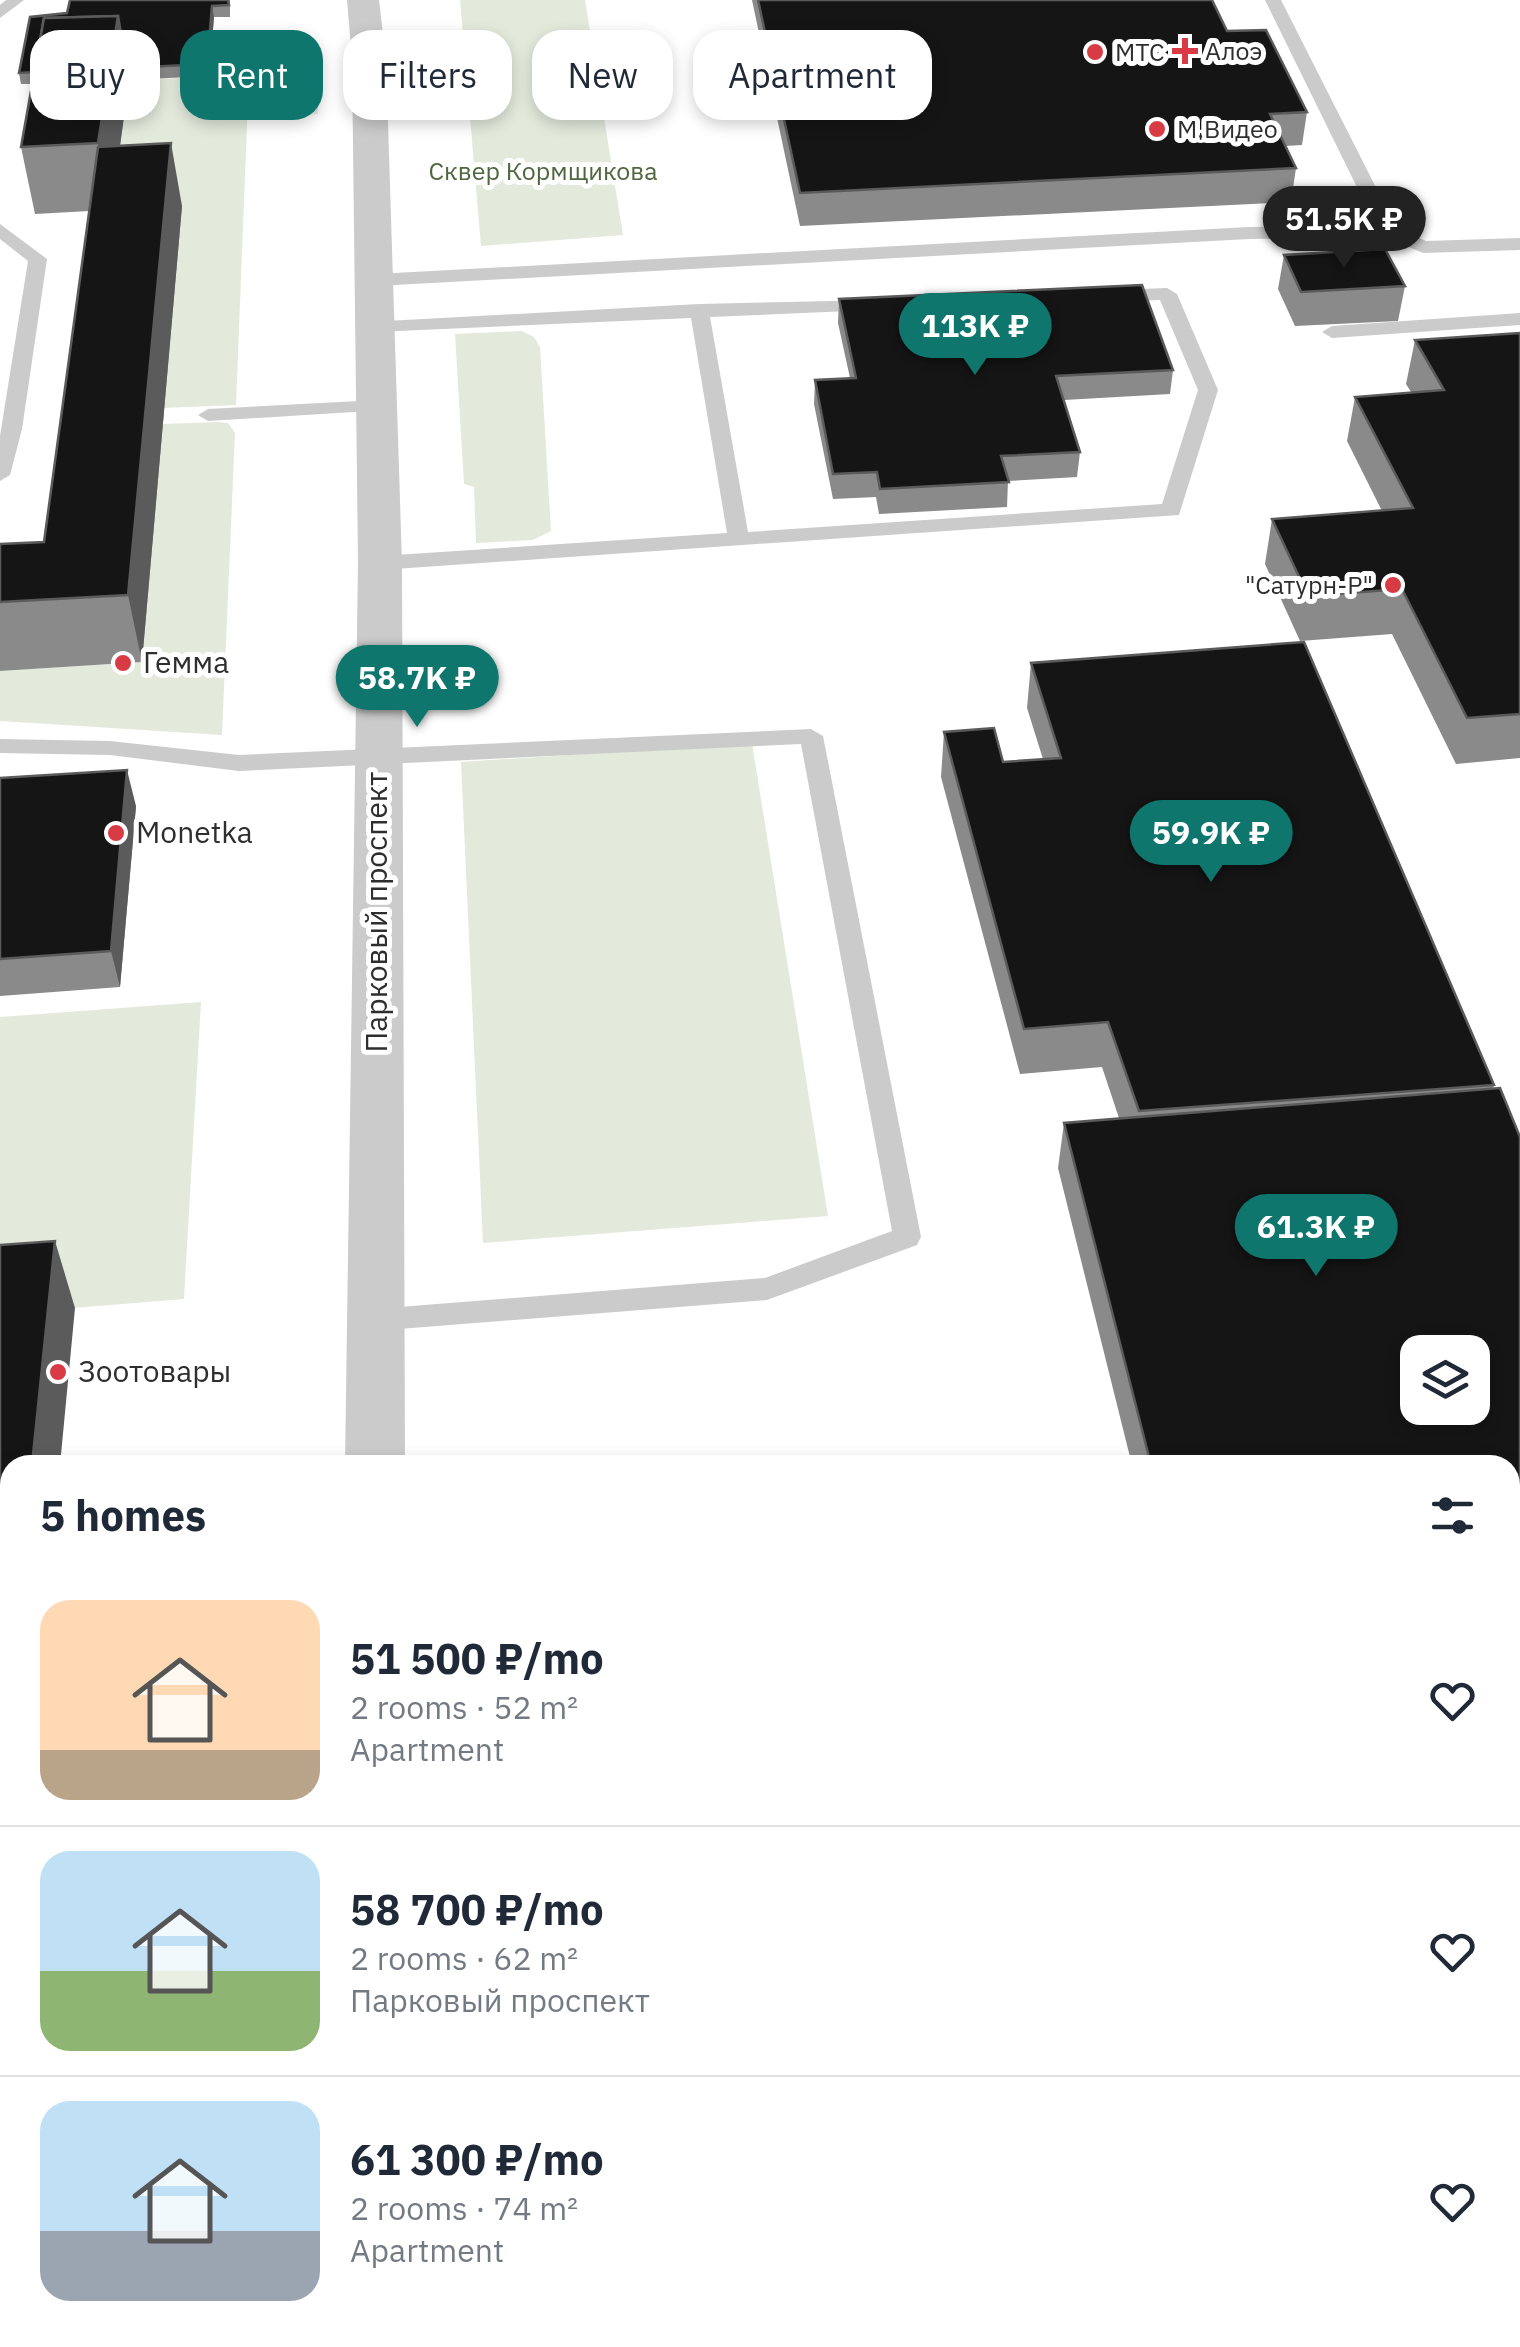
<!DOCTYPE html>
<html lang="en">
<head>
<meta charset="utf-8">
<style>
  :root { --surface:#fff; --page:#f2f2f3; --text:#1f2937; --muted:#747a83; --line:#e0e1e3; --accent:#0f766e }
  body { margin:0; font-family:"IBM Plex Sans",sans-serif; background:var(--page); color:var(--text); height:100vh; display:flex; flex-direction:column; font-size:38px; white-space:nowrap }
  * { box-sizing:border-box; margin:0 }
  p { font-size:32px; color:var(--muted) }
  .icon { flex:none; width:55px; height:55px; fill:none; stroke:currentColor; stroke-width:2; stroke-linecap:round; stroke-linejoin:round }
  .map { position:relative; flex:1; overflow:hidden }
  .side { position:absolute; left:0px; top:1455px; width:1520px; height:892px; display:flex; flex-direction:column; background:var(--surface); border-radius:30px 30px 0 0; box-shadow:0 5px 15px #0003 }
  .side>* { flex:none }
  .hud { position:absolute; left:30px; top:30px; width:1000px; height:90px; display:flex; gap:20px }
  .buttons { position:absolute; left:1400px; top:1335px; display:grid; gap:20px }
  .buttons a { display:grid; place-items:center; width:90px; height:90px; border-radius:20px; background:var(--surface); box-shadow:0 5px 15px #0003; font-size:50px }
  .price { position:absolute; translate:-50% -85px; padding:0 22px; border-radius:35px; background:var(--accent); color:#fff; font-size:32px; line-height:65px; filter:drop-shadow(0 2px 5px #0008) }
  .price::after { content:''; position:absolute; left:50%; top:60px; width:30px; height:22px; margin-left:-15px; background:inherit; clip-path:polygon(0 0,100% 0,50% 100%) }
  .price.selected { background:#222; color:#fff }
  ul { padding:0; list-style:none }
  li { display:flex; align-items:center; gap:30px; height:250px; padding:0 40px }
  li+li { border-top:2px solid var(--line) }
  li span { display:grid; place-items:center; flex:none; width:280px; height:200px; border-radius:30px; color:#555 }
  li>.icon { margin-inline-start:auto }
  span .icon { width:120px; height:120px; fill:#fffc; stroke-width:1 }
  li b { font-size:42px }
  h2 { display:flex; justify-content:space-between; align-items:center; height:120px; padding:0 40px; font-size:42px }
  .tag { padding:0 35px; border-radius:30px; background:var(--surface); box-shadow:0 5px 15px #0003; font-size:35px; line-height:90px }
  .tag.selected { background:var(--accent); color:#fff }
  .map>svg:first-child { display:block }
  .green { fill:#e3eadc }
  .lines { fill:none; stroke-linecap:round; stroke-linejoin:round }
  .lane { fill:#cbcbcb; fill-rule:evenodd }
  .street { fill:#cbcbcb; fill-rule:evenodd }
  .wall { fill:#8a8a8a }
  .shaded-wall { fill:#5b5b5b }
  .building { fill:#151515; stroke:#5b5b5b; stroke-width:2.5; fill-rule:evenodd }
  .poi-dot { fill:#d93b44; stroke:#fff; stroke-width:4 }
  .labels { text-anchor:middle; stroke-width:10; stroke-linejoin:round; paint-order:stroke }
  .far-poi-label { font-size:25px; fill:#2e2e2e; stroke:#fff; text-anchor:start }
  .far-park-label { font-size:25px; fill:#50663e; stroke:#fff }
  .poi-label { font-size:30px; fill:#2e2e2e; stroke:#fff; text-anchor:start }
  .street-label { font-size:30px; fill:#2e2e2e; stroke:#fff }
</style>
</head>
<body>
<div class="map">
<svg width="1520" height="2347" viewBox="0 0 1520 2347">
  <rect width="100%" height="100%" fill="#fff"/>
  <!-- green -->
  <g class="green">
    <path d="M460,0H585L623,235L481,246Z"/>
    <path d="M317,64L318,114L280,116V67Z"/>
    <path d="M249,74L236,405L163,408L111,210L129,81Z"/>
    <path d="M522,331L534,337L540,347L551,531L533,540L476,543L474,487L464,484L455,334Z"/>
    <path d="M217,422L228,423L235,433L222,735L0,721V671L142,662L162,424Z"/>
    <path d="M752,743L828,1216L483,1243L461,762Z"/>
    <path d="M201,1002L184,1299L0,1314V1017Z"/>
  </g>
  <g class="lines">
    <!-- lane -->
    <g class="lane">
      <path d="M6,0H24L0,18V5Z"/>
      <path d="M1265,0H1281L1396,227L1426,241L1520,238V250L1423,253L1385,237L1249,239L376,286L366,280L376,274L1249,227L1376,226Z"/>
      <path d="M0,224L47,259L22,429L10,475L0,481V436L28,261L0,239Z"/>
      <path d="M1167,288L1177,294L1218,390L1179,515L380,570L369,563L380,556L727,533L691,318L375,332L368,330V322L699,304L880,300L883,304L873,310L710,317L748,532L1162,504L1198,390L1160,300L1111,302L1101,296L1111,290Z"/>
      <path d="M1520,313V325L1332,338L1322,332L1332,326Z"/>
      <path d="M378,400L385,402V410L208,421L198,415L208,409Z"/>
      <path d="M811,729L823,736L921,1237L917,1245L767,1300L374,1331L364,1328L360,1320L364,1312L374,1309L765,1278L892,1231L801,744L239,771L110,755L0,753V739L110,741L239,755Z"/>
      <path d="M1520,1588V1614L1510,1615V1589Z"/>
    </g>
    <!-- street -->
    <g class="street">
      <path d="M347,0H379L386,60L402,563L405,1465H345L358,563L352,60Z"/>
      <path d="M343,2338H420L421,2347H343Z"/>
    </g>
  </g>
  <!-- wall -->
  <g class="wall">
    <path d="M70,0H230V17H214L209,76L129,80L120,146L182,206L142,662L0,671V544L44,542L89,211L35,214L21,147L32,84H21L19,73L67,13Z"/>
    <path d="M752,0H1212L1227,31L1307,112L1302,145L1285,146L1296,168L1291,202L800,226Z"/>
    <path d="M1284,255L1405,286L1398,321L1295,326L1278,289Z"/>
    <path d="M839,299L1173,370L1170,394L1064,400L1080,452L1077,477L1008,481L1007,507L879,514L876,497L833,499L814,404L815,380L850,378L838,323Z"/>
    <path d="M1520,333V758L1456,764L1392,634L1300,641L1265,564L1272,519L1382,511L1347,441L1355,397L1411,392L1406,384L1415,340Z"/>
    <path d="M1031,663L1494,1085L1493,1089L1520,1137V1549L1510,1550V1465H1132L1058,1168L1064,1123L1119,1118L1102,1067L1020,1074L941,777L944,732L1003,762L1043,759L1027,708Z"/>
    <path d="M0,778L136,806L120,987L0,996Z"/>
    <path d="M994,2338H1510L1520,2347H995Z"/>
  </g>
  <!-- shaded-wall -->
  <g class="shaded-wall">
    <path d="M212,6L214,17L209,76L207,64Z"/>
    <path d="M118,16L129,81L111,210L98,143Z"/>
    <path d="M171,143L182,206L142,662L128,595Z"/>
    <path d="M127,770L136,806L120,987L111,951Z"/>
    <path d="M55,1241L75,1308L60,1465H32Z"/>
    <path d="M10,1672V1996L0,2102V1769Z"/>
  </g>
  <!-- building -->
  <g class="building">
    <path d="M70,0H228L229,5L212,6L207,64L127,68L118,16L44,18L34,72L19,73L30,17L67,13Z"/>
    <path d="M758,0H1212L1227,31L1266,30L1307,112L1270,114L1296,168L800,193Z"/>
    <path d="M118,16L98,143L21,147L44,18Z"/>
    <path d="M171,143L128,595L0,602V544L44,542L98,147Z"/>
    <path d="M1385,249L1405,286L1301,292L1284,255Z"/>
    <path d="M1142,285L1173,370L1056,376L1080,452L1001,456L1009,482L880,489L877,472L833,474L815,380L856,378L839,299Z"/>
    <path d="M1520,333V714L1467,718L1402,589L1308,596L1272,519L1413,508L1355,397L1444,390L1415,340Z"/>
    <path d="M1304,642L1494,1085L1139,1111L1108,1022L1024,1029L944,732L994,728L1003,762L1061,758L1031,663Z"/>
    <path d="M127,770L111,951L0,959V778Z"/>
    <path d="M1500,1088L1520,1137V1507L1510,1508V1465H1151L1064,1123ZM1418,1352H1472V1408H1418Z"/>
    <path d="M55,1241L32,1465H10V1672L0,1769V1245Z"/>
    <path d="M1520,1644V2347H1013L1012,2338H1510V1645Z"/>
  </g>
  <!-- markers -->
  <g class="poi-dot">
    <path d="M1180 36h10v10h10v10h-10v10h-10v-10h-10v-10h10z"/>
    <circle cx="1095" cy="52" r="10"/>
    <circle cx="1157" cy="129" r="10"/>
    <circle cx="1393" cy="585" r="10"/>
    <circle cx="123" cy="663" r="10"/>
    <circle cx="116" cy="833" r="10"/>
    <circle cx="58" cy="1372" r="10"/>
  </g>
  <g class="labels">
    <!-- far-poi labels -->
    <g class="far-poi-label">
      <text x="1205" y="60">Алоэ</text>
      <text x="1115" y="61">МТС</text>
      <text x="1177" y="138">М.Видео</text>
      <text x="1373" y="594" text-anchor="end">"Сатурн-Р"</text>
    </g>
    <!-- far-park labels -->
    <g class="far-park-label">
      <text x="543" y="180">Сквер Кормщикова</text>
    </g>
    <!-- poi labels -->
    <g class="poi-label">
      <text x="143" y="673">Гемма</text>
      <text x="136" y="843">Monetka</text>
      <text x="78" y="1382">Зоотовары</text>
    </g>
    <!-- street labels -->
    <g class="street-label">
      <text transform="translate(377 912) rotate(-90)" y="10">Парковый проспект</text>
    </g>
  </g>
</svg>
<div class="buttons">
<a><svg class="icon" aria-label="layers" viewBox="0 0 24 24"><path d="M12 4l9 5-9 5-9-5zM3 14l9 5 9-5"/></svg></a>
</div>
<b class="price selected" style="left:1344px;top:271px">51.5K ₽</b>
<b class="price" style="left:975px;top:378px">113K ₽</b>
<b class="price" style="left:417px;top:730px">58.7K ₽</b>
<b class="price" style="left:1211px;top:885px">59.9K ₽</b>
<b class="price" style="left:1316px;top:1279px">61.3K ₽</b>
<div class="hud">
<a class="tag">Buy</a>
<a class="tag selected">Rent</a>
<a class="tag">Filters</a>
<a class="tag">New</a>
<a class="tag">Apartment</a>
</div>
<section class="side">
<h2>5 homes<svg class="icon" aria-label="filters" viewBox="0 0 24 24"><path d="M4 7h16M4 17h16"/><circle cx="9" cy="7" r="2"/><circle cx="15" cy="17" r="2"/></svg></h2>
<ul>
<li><span style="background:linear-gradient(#ffd9b3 75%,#b9a48a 0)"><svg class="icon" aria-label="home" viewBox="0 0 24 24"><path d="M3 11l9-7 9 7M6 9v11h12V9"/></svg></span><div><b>51 500 ₽/mo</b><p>2 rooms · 52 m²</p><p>Apartment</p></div><svg class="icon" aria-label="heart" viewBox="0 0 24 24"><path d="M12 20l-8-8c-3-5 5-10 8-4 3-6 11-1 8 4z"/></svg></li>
<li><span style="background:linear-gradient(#bfe0f5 60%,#8fb573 0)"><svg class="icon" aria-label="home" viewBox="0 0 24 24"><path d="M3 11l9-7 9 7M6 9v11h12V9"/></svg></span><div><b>58 700 ₽/mo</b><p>2 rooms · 62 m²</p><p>Парковый проспект</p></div><svg class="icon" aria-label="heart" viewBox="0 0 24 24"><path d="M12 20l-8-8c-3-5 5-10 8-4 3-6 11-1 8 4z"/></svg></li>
<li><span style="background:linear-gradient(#bfe0f5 65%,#9aa5b1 0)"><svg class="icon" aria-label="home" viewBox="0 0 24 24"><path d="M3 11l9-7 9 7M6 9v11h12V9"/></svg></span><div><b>61 300 ₽/mo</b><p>2 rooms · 74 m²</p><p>Apartment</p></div><svg class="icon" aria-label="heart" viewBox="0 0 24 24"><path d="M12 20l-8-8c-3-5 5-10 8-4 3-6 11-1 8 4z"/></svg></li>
</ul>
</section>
</div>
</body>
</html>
